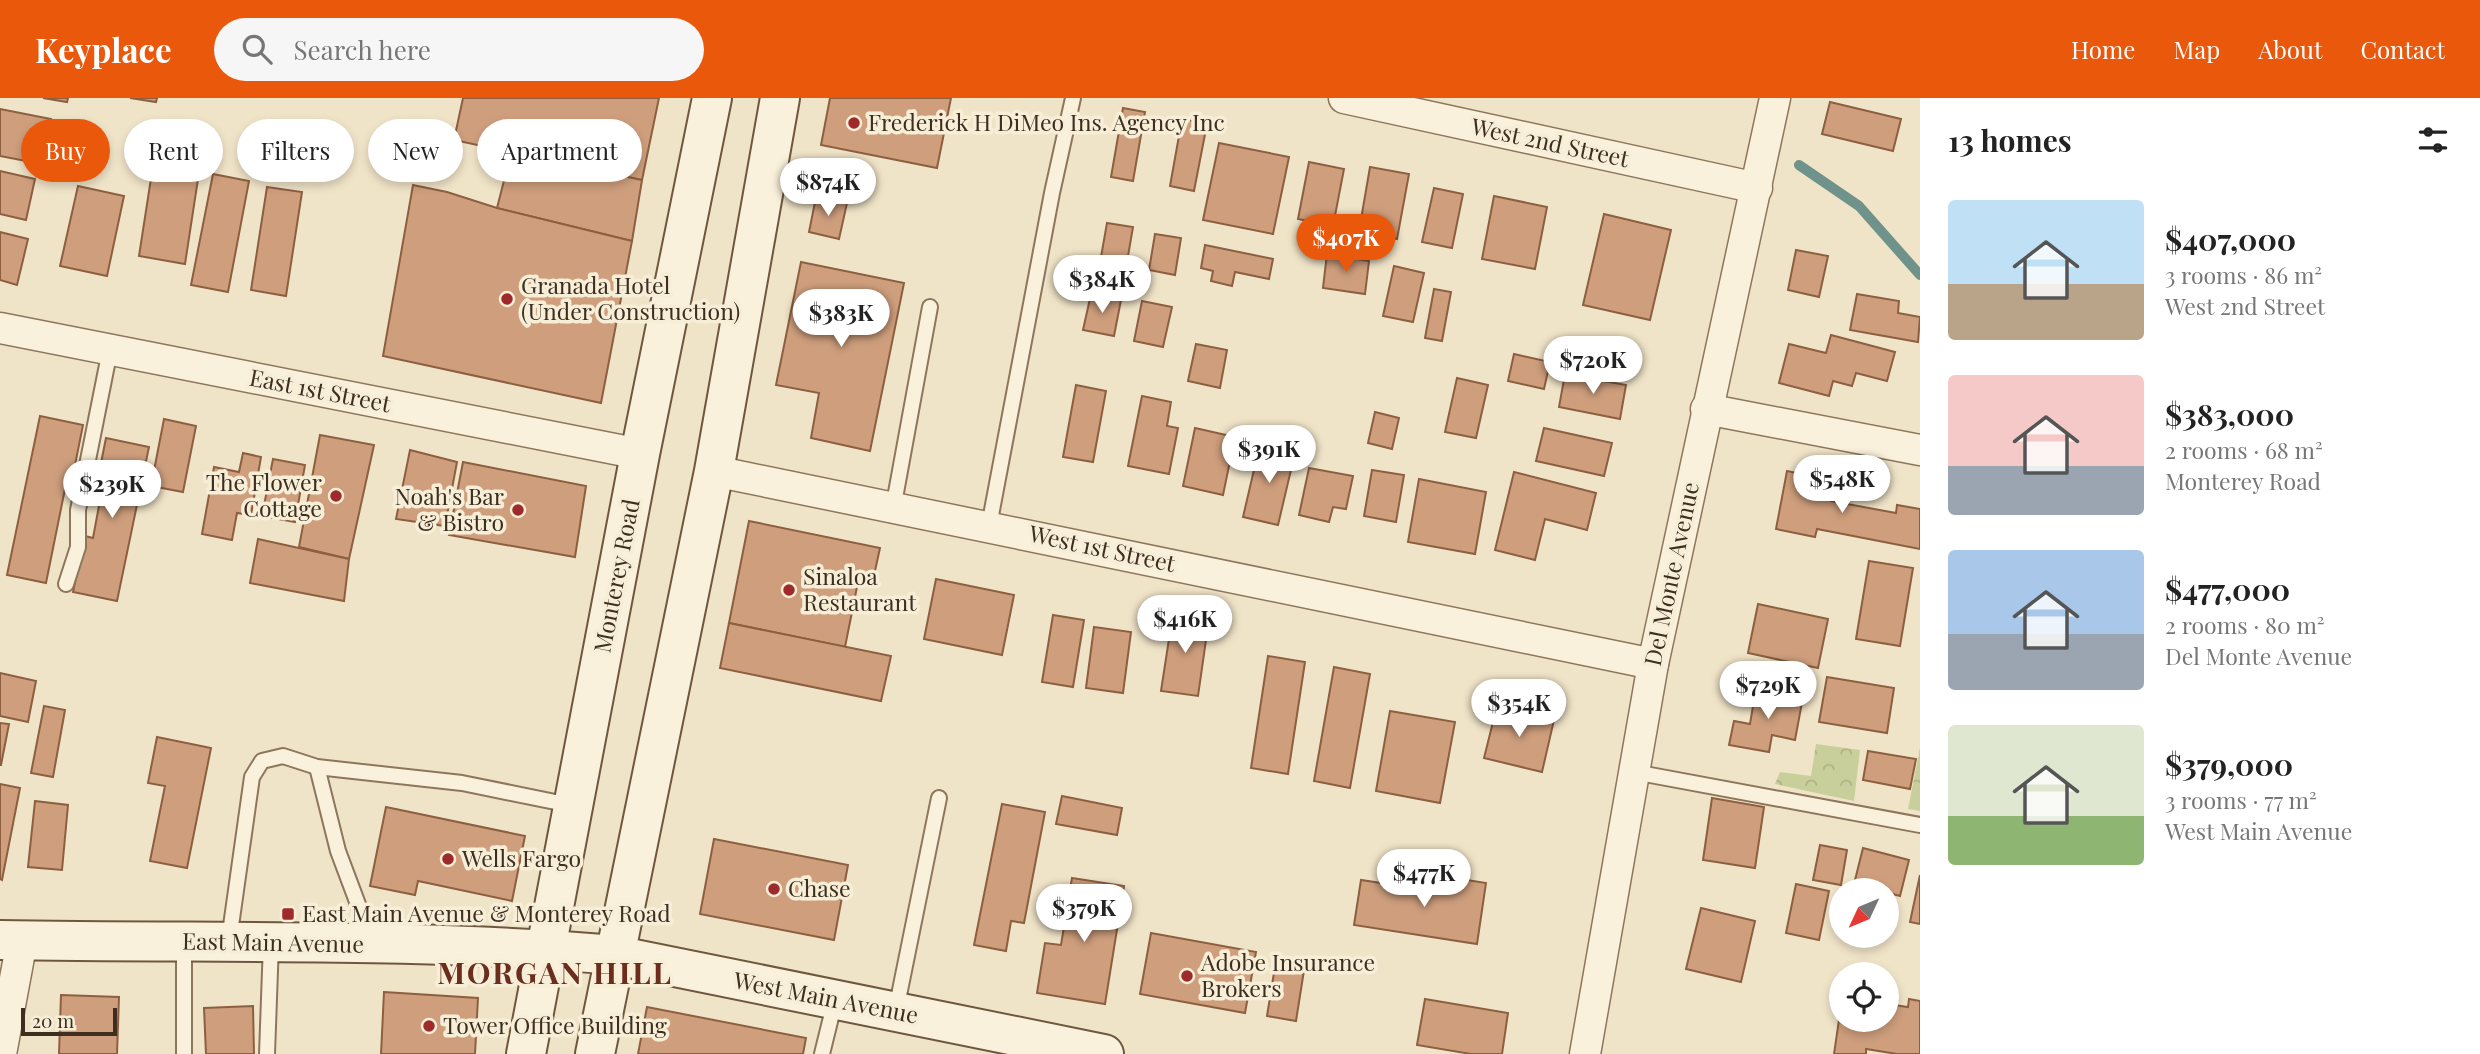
<!DOCTYPE html>
<html lang="en">
<head>
<meta charset="utf-8">
<style>
  :root { --surface:#fff; --page:#f6f6f6; --text:#222; --muted:#767676; --accent:#ea580c }
  body { margin:0; font-family:"Playfair Display",serif; background:var(--page); color:var(--text); height:100vh; display:flex; flex-direction:column; font-size:26px; white-space:nowrap }
  * { box-sizing:border-box; margin:0 }
  p { font-size:23px; color:var(--muted) }
  .icon { flex:none; width:38px; height:38px; fill:none; stroke:currentColor; stroke-width:2; stroke-linecap:round; stroke-linejoin:round }
  .map { position:relative; flex:1; overflow:hidden }
  .side { display:flex; flex-direction:column; background:var(--surface); width:560px }
  .side>* { flex:none }
  .hud { position:absolute; left:21px; top:21px; width:665px; height:63px; display:flex; gap:14px }
  .needle { width:46px; rotate:226deg }
  .buttons { position:absolute; left:1829px; top:780px; display:grid; gap:14px }
  .buttons a { display:grid; place-items:center; width:70px; height:70px; border-radius:50%; background:var(--surface); box-shadow:0 4px 10px #0003; font-size:35px }
  .scale { position:absolute; left:21px; bottom:18px; width:96px; box-sizing:border-box; padding-left:7px; border:4px solid #3d2e20; border-top:0; font-size:19px; line-height:24px; white-space:nowrap; color:#3d2e20; -webkit-text-stroke:5px #f7eed8; paint-order:stroke }
  .price { position:absolute; translate:-50% -60px; padding:0 16px; border-radius:24px; background:#fff; color:#222; font-size:23px; line-height:46px; filter:drop-shadow(0 2px 4px #0008) }
  .price::after { content:''; position:absolute; left:50%; top:42px; width:21px; height:16px; margin-left:-10px; background:inherit; clip-path:polygon(0 0,100% 0,50% 100%) }
  .price.selected { background:var(--accent); color:#fff }
  ul { padding:0; list-style:none }
  li { display:flex; align-items:center; gap:21px; height:175px; padding:0 28px }
  li span { display:grid; place-items:center; flex:none; width:196px; height:140px; border-radius:7px; color:#555 }
  li>.icon { margin-inline-start:auto }
  span .icon { width:84px; height:84px; fill:#fffc; stroke-width:1 }
  li b { font-size:30px }
  h2 { display:flex; justify-content:space-between; align-items:center; height:84px; padding:0 28px; font-size:30px }
  .pill { padding:0 24px; border-radius:32px; background:var(--surface); box-shadow:0 4px 10px #0003; font-size:24px; line-height:63px }
  .pill.selected { background:var(--accent); color:#fff }
  header { display:flex; align-items:center; gap:42px; box-sizing:border-box; height:98px; padding:0 35px; background:var(--accent); color:#fff }
  header strong { font-size:33px }
  nav { display:flex; gap:38px; margin-inline-start:auto; font-size:24px }
  .search { width:490px; height:63px; background:var(--page); display:flex; align-items:center; gap:18px; box-sizing:border-box; padding:0 24px; border-radius:38px; color:var(--muted); font-size:26px }
  main { display:flex; flex:1; min-height:0 }
  .map>svg:first-child { display:block }
  .park { fill:url(#park-crowns) }
  .lines { fill:none; stroke-linecap:round; stroke-linejoin:round }
  .stream { stroke:#6f938a; stroke-width:10 }
  .building { fill:#cf9f7d; stroke:#8d5f41; stroke-width:2 }
  .lane-casing { stroke:#8d765c; stroke-width:18 }
  .street-casing { stroke:#8d765c; stroke-width:33 }
  .secondary-casing { stroke:#6f573f; stroke-width:42 }
  .lane { stroke:#faf1dc; stroke-width:14 }
  .street { stroke:#faf1dc; stroke-width:30 }
  .secondary { stroke:#faf1dc; stroke-width:38 }
  .poi-dot { fill:#9e2a2b; stroke:#f7eed8; stroke-width:2.5 }
  .labels { text-anchor:middle; stroke-width:7; stroke-linejoin:round; paint-order:stroke }
  .poi-label { font-size:23px; fill:#3d2e20; stroke:#f7eed8; text-anchor:start }
  .street-label { font-size:23px; fill:#3d2e20; stroke:#f7eed8 }
  .district-label { font-size:30px; font-weight:bold; letter-spacing:2px; fill:#6b2e1e; stroke:#f7eed8 }
</style>
</head>
<body>
<header>
<strong>Keyplace</strong>
<div class="search"><svg class="icon" aria-label="search" viewBox="0 0 24 24"><circle cx="10" cy="10" r="6"/><path d="M15 15l6 6"/></svg>Search here</div>
<nav><a>Home</a><a>Map</a><a>About</a><a>Contact</a></nav>
</header>
<main>
<div class="map">
<svg width="1920" height="956" viewBox="0 0 1920 956">
  <defs>
    <pattern id="park-crowns" width="20" height="18" patternUnits="userSpaceOnUse" patternTransform="scale(1.75)"><rect width="20" height="18" fill="#c9cf9b"/><path d="M2 6a3 3 0 1 1 6 0M12 15a3 3 0 1 1 6 0" fill="none" stroke="#aeb285"/></pattern>
  </defs>
  <rect width="100%" height="100%" fill="#f0e4c8"/>
  <!-- park -->
  <g class="park">
    <path d="M1816,646L1860,652L1854,703L1775,686L1780,674L1811,678Z"/>
    <path d="M1920,650V713L1908,711Z"/>
  </g>
  <g class="lines">
    <!-- stream -->
    <path class="stream" d="M1799,67L1859,108L1920,177"/>
  </g>
  <!-- building -->
  <g class="building">
    <path d="M43,0H68L67,4Z"/>
    <path d="M130,0H157L156,4Z"/>
    <path d="M463,0H659L642,82L454,42Z"/>
    <path d="M830,0H951L937,70L821,47Z"/>
    <path d="M1830,4L1901,21L1893,53L1822,36Z"/>
    <path d="M1123,10L1145,14L1133,83L1111,79Z"/>
    <path d="M0,11L51,21L42,66L0,58Z"/>
    <path d="M1182,21L1207,26L1194,93L1170,88Z"/>
    <path d="M1219,45L1289,59L1273,136L1203,122Z"/>
    <path d="M511,55L642,82L632,143L497,110Z"/>
    <path d="M1309,64L1344,71L1333,128L1298,121Z"/>
    <path d="M1370,69L1409,76L1397,141L1359,133Z"/>
    <path d="M0,73L35,81L26,122L0,116Z"/>
    <path d="M152,74L198,81L185,166L139,158Z"/>
    <path d="M213,76L249,83L228,194L191,187Z"/>
    <path d="M413,87L447,94L497,110L632,143L601,305L383,258Z"/>
    <path d="M78,88L124,98L107,178L60,168Z"/>
    <path d="M267,89L302,94L286,198L251,192Z"/>
    <path d="M1434,90L1463,96L1452,150L1422,144Z"/>
    <path d="M1494,98L1547,109L1535,171L1482,161Z"/>
    <path d="M816,99L847,105L839,141L809,134Z"/>
    <path d="M1604,116L1671,132L1650,222L1583,207Z"/>
    <path d="M1107,125L1133,129L1127,164L1101,159Z"/>
    <path d="M0,134L28,141L17,187L0,182Z"/>
    <path d="M1155,136L1181,140L1175,177L1149,172Z"/>
    <path d="M1205,147L1273,161L1269,181L1235,174L1232,188L1211,183L1213,173L1201,170Z"/>
    <path d="M1796,152L1828,158L1819,199L1788,192Z"/>
    <path d="M1327,156L1369,163L1365,196L1323,190Z"/>
    <path d="M801,164L904,185L870,353L811,340L819,295L776,287Z"/>
    <path d="M1394,168L1424,175L1413,224L1383,218Z"/>
    <path d="M1434,191L1451,194L1442,243L1425,240Z"/>
    <path d="M1091,196L1121,202L1114,238L1083,232Z"/>
    <path d="M1857,196L1899,203L1898,215L1920,219L1918,244L1850,232Z"/>
    <path d="M1142,203L1172,209L1163,249L1134,243Z"/>
    <path d="M1831,237L1895,254L1887,283L1856,275L1852,288L1833,283L1829,298L1779,285L1789,246L1826,255Z"/>
    <path d="M1196,246L1227,252L1220,290L1188,283Z"/>
    <path d="M1514,256L1550,264L1544,291L1508,283Z"/>
    <path d="M1565,276L1626,287L1620,321L1559,309Z"/>
    <path d="M1457,280L1488,287L1476,340L1445,334Z"/>
    <path d="M1076,287L1106,293L1093,364L1063,359Z"/>
    <path d="M1142,298L1171,304L1167,328L1178,330L1169,376L1128,368Z"/>
    <path d="M1375,314L1399,320L1392,351L1368,345Z"/>
    <path d="M40,318L83,327L72,382L67,381L46,485L7,477Z"/>
    <path d="M164,321L196,328L183,394L151,388Z"/>
    <path d="M1195,330L1235,339L1223,397L1183,388Z"/>
    <path d="M1544,330L1612,345L1604,378L1536,363Z"/>
    <path d="M320,337L374,347L349,461L299,449Z"/>
    <path d="M106,340L149,349L117,503L73,494L85,438L93,440L103,386L97,385Z"/>
    <path d="M1260,346L1295,355L1278,427L1243,419Z"/>
    <path d="M410,352L457,364L445,428L396,421Z"/>
    <path d="M243,355L261,359L251,417L237,415L232,442L202,436L214,369L239,374Z"/>
    <path d="M273,361L305,367L295,424L262,418Z"/>
    <path d="M463,364L586,388L575,459L449,437Z"/>
    <path d="M1309,370L1353,378L1346,411L1333,409L1329,424L1299,417Z"/>
    <path d="M1372,372L1404,377L1396,424L1364,418Z"/>
    <path d="M1787,373L1834,383L1831,403L1896,415L1897,407L1920,411V451L1817,431L1815,439L1776,431Z"/>
    <path d="M1514,374L1596,395L1587,432L1545,421L1535,462L1495,452Z"/>
    <path d="M1419,381L1486,394L1475,456L1408,444Z"/>
    <path d="M749,423L880,450L873,482L859,479L845,549L729,525Z"/>
    <path d="M258,441L349,461L344,503L250,485Z"/>
    <path d="M1869,463L1913,470L1900,548L1856,541Z"/>
    <path d="M936,481L1014,497L1002,557L924,541Z"/>
    <path d="M1758,506L1828,521L1818,570L1748,555Z"/>
    <path d="M1173,515L1209,521L1198,598L1161,593Z"/>
    <path d="M1053,517L1084,522L1073,589L1042,584Z"/>
    <path d="M729,525L891,558L881,603L720,570Z"/>
    <path d="M1094,529L1131,534L1123,595L1086,590Z"/>
    <path d="M1268,558L1305,564L1288,676L1251,670Z"/>
    <path d="M1334,569L1370,576L1350,690L1314,683Z"/>
    <path d="M0,575L36,583L28,624L0,618Z"/>
    <path d="M1827,579L1894,590L1887,635L1819,624Z"/>
    <path d="M1756,590L1803,599L1795,642L1772,637L1769,654L1729,647L1734,623L1750,626Z"/>
    <path d="M44,608L65,612L53,679L31,675Z"/>
    <path d="M1497,608L1554,622L1542,674L1484,660Z"/>
    <path d="M1390,613L1455,624L1440,705L1376,693Z"/>
    <path d="M0,625L9,626L1,667H0Z"/>
    <path d="M157,639L211,650L187,770L150,763L165,688L148,685Z"/>
    <path d="M1868,653L1916,661L1910,691L1863,682Z"/>
    <path d="M0,686L20,690L2,782L0,781Z"/>
    <path d="M1062,698L1122,710L1117,737L1056,726Z"/>
    <path d="M1712,700L1764,709L1755,770L1703,762Z"/>
    <path d="M35,703L68,707L62,772L28,769Z"/>
    <path d="M1002,706L1045,714L1024,825L1011,823L1006,853L974,847Z"/>
    <path d="M386,709L525,738L512,803L418,783L415,797L370,788Z"/>
    <path d="M714,741L848,767L834,842L700,816Z"/>
    <path d="M1820,747L1847,752L1841,787L1813,782Z"/>
    <path d="M1863,750L1909,762L1900,798L1854,786Z"/>
    <path d="M1920,777V826L1910,824Z"/>
    <path d="M1442,778L1486,785L1477,846L1354,827L1361,782L1440,794Z"/>
    <path d="M1072,780L1124,788L1105,906L1037,895L1045,845L1061,847Z"/>
    <path d="M1796,786L1829,793L1819,842L1786,835Z"/>
    <path d="M1701,810L1755,823L1741,884L1686,871Z"/>
    <path d="M1151,835L1256,854L1245,915L1140,896Z"/>
    <path d="M1276,862L1305,866L1296,923L1267,918Z"/>
    <path d="M384,894L478,900L475,956H381Z"/>
    <path d="M61,897L119,899L117,956H59Z"/>
    <path d="M1425,901L1508,915L1502,956H1471L1417,947Z"/>
    <path d="M1909,901L1920,903V956H1897L1866,951V956H1834L1841,908V922H1886V906L1908,909Z"/>
    <path d="M253,908L254,956H206L204,910Z"/>
    <path d="M647,909L806,940L803,956H638Z"/>
  </g>
  <g class="lines">
    <defs>
      <g id="lane">
        <path d="M893,411L930,209"/>
        <path d="M989,428L1052,95L1073,0"/>
        <path d="M66,486L78,449V412L110,252"/>
        <path d="M317,669L338,753L371,841"/>
        <path d="M1634,674L1920,727"/>
        <path d="M229,842L252,679L262,663L283,658L317,669L462,685L570,707"/>
        <path d="M896,912L939,700"/>
        <path d="M184,956V844"/>
        <path d="M267,956L271,845"/>
        <path d="M822,956L835,903"/>
      </g>
      <g id="street">
        <path d="M1344,0L1757,90"/>
        <path d="M0,230L640,356"/>
        <path d="M1706,311L1920,352"/>
        <path d="M714,373L1653,566"/>
        <path d="M1,956L22,843"/>
        <path d="M1585,956L1653,566L1775,0"/>
      </g>
      <g id="secondary">
        <path d="M0,842C205,846 411,839 615,857L1104,956"/>
        <path d="M526,956L640,356L712,0"/>
        <path d="M595,956L714,373L780,0"/>
      </g>
    </defs>
    <!-- lane casing -->
    <use href="#lane" class="lane-casing"/>
    <!-- street casing -->
    <use href="#street" class="street-casing"/>
    <!-- secondary casing -->
    <use href="#secondary" class="secondary-casing"/>
    <!-- lane -->
    <use href="#lane" class="lane"/>
    <!-- street -->
    <use href="#street" class="street"/>
    <!-- secondary -->
    <use href="#secondary" class="secondary"/>
  </g>
  <!-- markers -->
  <g class="poi-dot">
    <circle cx="854" cy="25" r="7"/>
    <circle cx="507" cy="201" r="7"/>
    <circle cx="336" cy="398" r="7"/>
    <circle cx="518" cy="412" r="7"/>
    <circle cx="789" cy="492" r="7"/>
    <circle cx="448" cy="761" r="7"/>
    <circle cx="774" cy="791" r="7"/>
    <rect x="281" y="809" width="14" height="14" rx="3.5"/>
    <circle cx="1187" cy="878" r="7"/>
    <circle cx="429" cy="928" r="7"/>
  </g>
  <g class="labels">
    <!-- poi labels -->
    <g class="poi-label">
      <text x="868" y="33">Frederick H DiMeo Ins. Agency Inc</text>
      <text x="521" y="196">Granada Hotel<tspan x="521" dy="26">(Under Construction)</tspan></text>
      <text x="322" y="393" text-anchor="end">The Flower<tspan x="322" dy="26">Cottage</tspan></text>
      <text x="504" y="407" text-anchor="end">Noah's Bar<tspan x="504" dy="26">&amp; Bistro</tspan></text>
      <text x="803" y="487">Sinaloa<tspan x="803" dy="26">Restaurant</tspan></text>
      <text x="462" y="769">Wells Fargo</text>
      <text x="788" y="799">Chase</text>
      <text x="302" y="824">East Main Avenue &amp; Monterey Road</text>
      <text x="1201" y="873">Adobe Insurance<tspan x="1201" dy="26">Brokers</tspan></text>
      <text x="443" y="936">Tower Office Building</text>
    </g>
    <!-- street labels -->
    <g class="street-label">
      <text transform="translate(1550 45) rotate(12)" y="8">West 2nd Street</text>
      <text transform="translate(320 293) rotate(11)" y="8">East 1st Street</text>
      <text transform="translate(1102 451) rotate(12)" y="8">West 1st Street</text>
      <text transform="translate(1672 476) rotate(-78)" y="8">Del Monte Avenue</text>
      <text transform="translate(617 478) rotate(-79)" y="8">Monterey Road</text>
      <text transform="translate(273 845) rotate(1)" y="8">East Main Avenue</text>
      <text transform="translate(826 900) rotate(11)" y="8">West Main Avenue</text>
    </g>
    <!-- district labels -->
    <g class="district-label">
      <text x="555" y="886">MORGAN HILL</text>
    </g>
  </g>
</svg>
<div class="buttons">
<a><svg class="needle" viewBox="-14 -14 28 28"><path d="M0-13l5 13h-10z" fill="#e53935"/><path d="M0 13l5-13h-10z" fill="#767676"/></svg></a>
<a><svg class="icon" aria-label="locate" viewBox="0 0 24 24"><circle cx="12" cy="12" r="6"/><path d="M12 2v4M12 18v4M2 12h4M18 12h4"/></svg></a>
</div>
<div class="scale">20 m</div>
<b class="price" style="left:828px;top:120px">$874K</b>
<b class="price selected" style="left:1346px;top:176px">$407K</b>
<b class="price" style="left:1102px;top:217px">$384K</b>
<b class="price" style="left:841px;top:251px">$383K</b>
<b class="price" style="left:1593px;top:298px">$720K</b>
<b class="price" style="left:1269px;top:387px">$391K</b>
<b class="price" style="left:1842px;top:417px">$548K</b>
<b class="price" style="left:112px;top:422px">$239K</b>
<b class="price" style="left:1185px;top:557px">$416K</b>
<b class="price" style="left:1768px;top:623px">$729K</b>
<b class="price" style="left:1519px;top:641px">$354K</b>
<b class="price" style="left:1424px;top:811px">$477K</b>
<b class="price" style="left:1084px;top:846px">$379K</b>
<div class="hud">
<a class="pill selected">Buy</a>
<a class="pill">Rent</a>
<a class="pill">Filters</a>
<a class="pill">New</a>
<a class="pill">Apartment</a>
</div>
</div>
<section class="side">
<h2>13 homes<svg class="icon" aria-label="filters" viewBox="0 0 24 24"><path d="M4 7h16M4 17h16"/><circle cx="9" cy="7" r="2"/><circle cx="15" cy="17" r="2"/></svg></h2>
<ul>
<li><span style="background:linear-gradient(#bfe0f5 60%,#b9a48a 0)"><svg class="icon" aria-label="home" viewBox="0 0 24 24"><path d="M3 11l9-7 9 7M6 9v11h12V9"/></svg></span><div><b>$407,000</b><p>3 rooms · 86 m²</p><p>West 2nd Street</p></div></li>
<li><span style="background:linear-gradient(#f6c9c9 65%,#9aa5b1 0)"><svg class="icon" aria-label="home" viewBox="0 0 24 24"><path d="M3 11l9-7 9 7M6 9v11h12V9"/></svg></span><div><b>$383,000</b><p>2 rooms · 68 m²</p><p>Monterey Road</p></div></li>
<li><span style="background:linear-gradient(#a9c7e8 60%,#9aa5b1 0)"><svg class="icon" aria-label="home" viewBox="0 0 24 24"><path d="M3 11l9-7 9 7M6 9v11h12V9"/></svg></span><div><b>$477,000</b><p>2 rooms · 80 m²</p><p>Del Monte Avenue</p></div></li>
<li><span style="background:linear-gradient(#dfe7d0 65%,#8fb573 0)"><svg class="icon" aria-label="home" viewBox="0 0 24 24"><path d="M3 11l9-7 9 7M6 9v11h12V9"/></svg></span><div><b>$379,000</b><p>3 rooms · 77 m²</p><p>West Main Avenue</p></div></li>
</ul>
</section>
</main>
</body>
</html>
